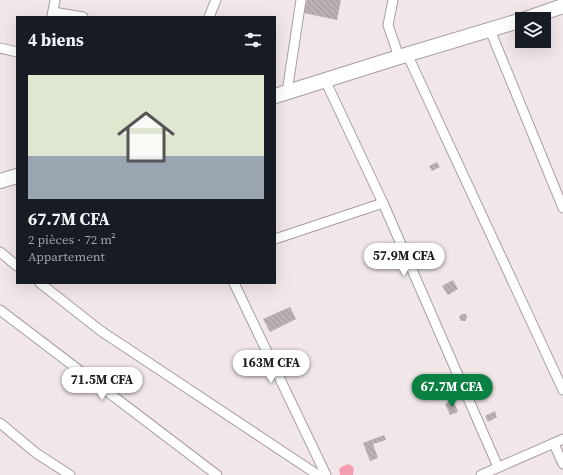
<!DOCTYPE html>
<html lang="fr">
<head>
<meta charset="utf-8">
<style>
  :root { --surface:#171b24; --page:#20242c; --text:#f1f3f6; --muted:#9ea1a6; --line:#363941; --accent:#0b8043 }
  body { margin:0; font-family:"Source Serif 4",serif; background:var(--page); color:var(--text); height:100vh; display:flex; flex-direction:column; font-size:15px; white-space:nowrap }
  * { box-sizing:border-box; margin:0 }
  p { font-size:13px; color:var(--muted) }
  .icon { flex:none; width:22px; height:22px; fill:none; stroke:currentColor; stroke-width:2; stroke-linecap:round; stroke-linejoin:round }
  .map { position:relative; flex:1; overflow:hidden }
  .details { position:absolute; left:16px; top:16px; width:260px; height:268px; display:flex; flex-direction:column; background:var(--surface); border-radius:0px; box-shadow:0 4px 16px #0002 }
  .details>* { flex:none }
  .buttons { position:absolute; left:515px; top:12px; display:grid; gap:8px }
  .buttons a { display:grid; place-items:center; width:36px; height:36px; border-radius:0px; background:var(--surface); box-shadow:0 4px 16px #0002; font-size:20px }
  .price { position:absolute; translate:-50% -34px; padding:0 9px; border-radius:14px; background:#fff; color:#222; font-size:13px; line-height:26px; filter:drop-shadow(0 1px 2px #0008) }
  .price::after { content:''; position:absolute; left:50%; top:24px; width:12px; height:9px; margin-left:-6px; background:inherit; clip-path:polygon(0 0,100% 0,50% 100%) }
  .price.on { background:var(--accent); color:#fff }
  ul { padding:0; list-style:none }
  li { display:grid; align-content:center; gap:8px; height:212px; padding:0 12px }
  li+li { border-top:1px solid var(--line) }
  li span { display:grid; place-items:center; height:124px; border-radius:0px; color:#555 }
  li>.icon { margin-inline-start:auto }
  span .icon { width:72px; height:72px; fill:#fffc; stroke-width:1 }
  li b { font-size:17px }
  h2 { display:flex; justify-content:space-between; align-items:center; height:48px; padding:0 12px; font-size:17px }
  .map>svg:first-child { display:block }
  .grass { fill:#f59db1 }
  .building { fill:url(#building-back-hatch) }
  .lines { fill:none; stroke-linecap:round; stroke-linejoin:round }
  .minor-casing { stroke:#a89ea0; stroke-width:11 }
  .primary-casing { stroke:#a89ea0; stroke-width:16 }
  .minor { stroke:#fff; stroke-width:9 }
  .primary { stroke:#fff; stroke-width:14 }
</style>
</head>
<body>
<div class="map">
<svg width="563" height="475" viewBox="0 0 563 475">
  <defs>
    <pattern id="building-back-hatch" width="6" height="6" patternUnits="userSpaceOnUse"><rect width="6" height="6" fill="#bbb0b2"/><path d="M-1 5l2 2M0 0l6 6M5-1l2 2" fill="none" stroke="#a09799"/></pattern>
  </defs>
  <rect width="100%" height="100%" fill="#f1e6e8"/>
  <!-- grass -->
  <path class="grass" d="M349,464L354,468L353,475H340L339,469L343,466Z"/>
  <!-- building -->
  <g class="building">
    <path d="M307,0H341L337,20L304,13Z"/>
    <path d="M437,162L440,167L432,171L429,166Z"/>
    <path d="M453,280L458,289L448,295L442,286Z"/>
    <path d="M290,307L296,319L270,332L263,319Z"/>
    <path d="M462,314H466L467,318L465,321H461L459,317Z"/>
    <path d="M251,350L254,356L241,361L239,355Z"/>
    <path d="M453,400L458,412L450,415L445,404Z"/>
    <path d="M495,411L497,417L488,422L485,416Z"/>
    <path d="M384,435L386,440L373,444L378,458L370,461L363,443Z"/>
  </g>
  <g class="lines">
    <defs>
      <g id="minor">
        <path d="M393,0L388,25L399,57"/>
        <path d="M53,12L83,17"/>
        <path d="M52,16L55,0"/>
        <path d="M209,17L216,0"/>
        <path d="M490,30L563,208"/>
        <path d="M0,48L17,52"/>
        <path d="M407,54L563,390"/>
        <path d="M325,80L383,203L498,467"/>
        <path d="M287,92L301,0"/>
        <path d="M275,239L383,203"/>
        <path d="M0,252L17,266"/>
        <path d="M40,283L101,331L318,475"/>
        <path d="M234,283L326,475"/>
        <path d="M0,310L217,475"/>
        <path d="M0,423L36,453L70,475"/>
        <path d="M554,444L563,464"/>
        <path d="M481,475L563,439"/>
      </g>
      <g id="primary">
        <path d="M525,19L563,6"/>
        <path d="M275,96L399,57L522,20"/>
        <path d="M0,181L17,176"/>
      </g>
    </defs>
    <!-- minor casing -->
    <use href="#minor" class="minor-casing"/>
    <!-- primary casing -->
    <use href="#primary" class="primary-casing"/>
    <!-- minor -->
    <use href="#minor" class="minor"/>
    <!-- primary -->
    <use href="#primary" class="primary"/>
  </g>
</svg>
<div class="buttons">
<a><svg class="icon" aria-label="layers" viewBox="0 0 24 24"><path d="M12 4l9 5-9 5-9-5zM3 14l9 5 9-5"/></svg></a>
</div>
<b class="price" style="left:404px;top:277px">57.9M CFA</b>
<b class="price" style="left:271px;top:384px">163M CFA</b>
<b class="price" style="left:102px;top:401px">71.5M CFA</b>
<b class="price on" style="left:452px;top:408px">67.7M CFA</b>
<section class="details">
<h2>4 biens<svg class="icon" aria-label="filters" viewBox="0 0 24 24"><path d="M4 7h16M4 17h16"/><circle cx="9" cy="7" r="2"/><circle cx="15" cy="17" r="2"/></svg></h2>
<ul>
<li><span style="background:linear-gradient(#dfe7d0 65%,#9aa5b1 0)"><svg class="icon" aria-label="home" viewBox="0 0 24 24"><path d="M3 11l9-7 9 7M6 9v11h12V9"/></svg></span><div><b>67.7M CFA</b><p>2 pièces · 72 m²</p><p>Appartement</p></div></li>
</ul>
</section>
</div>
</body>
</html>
